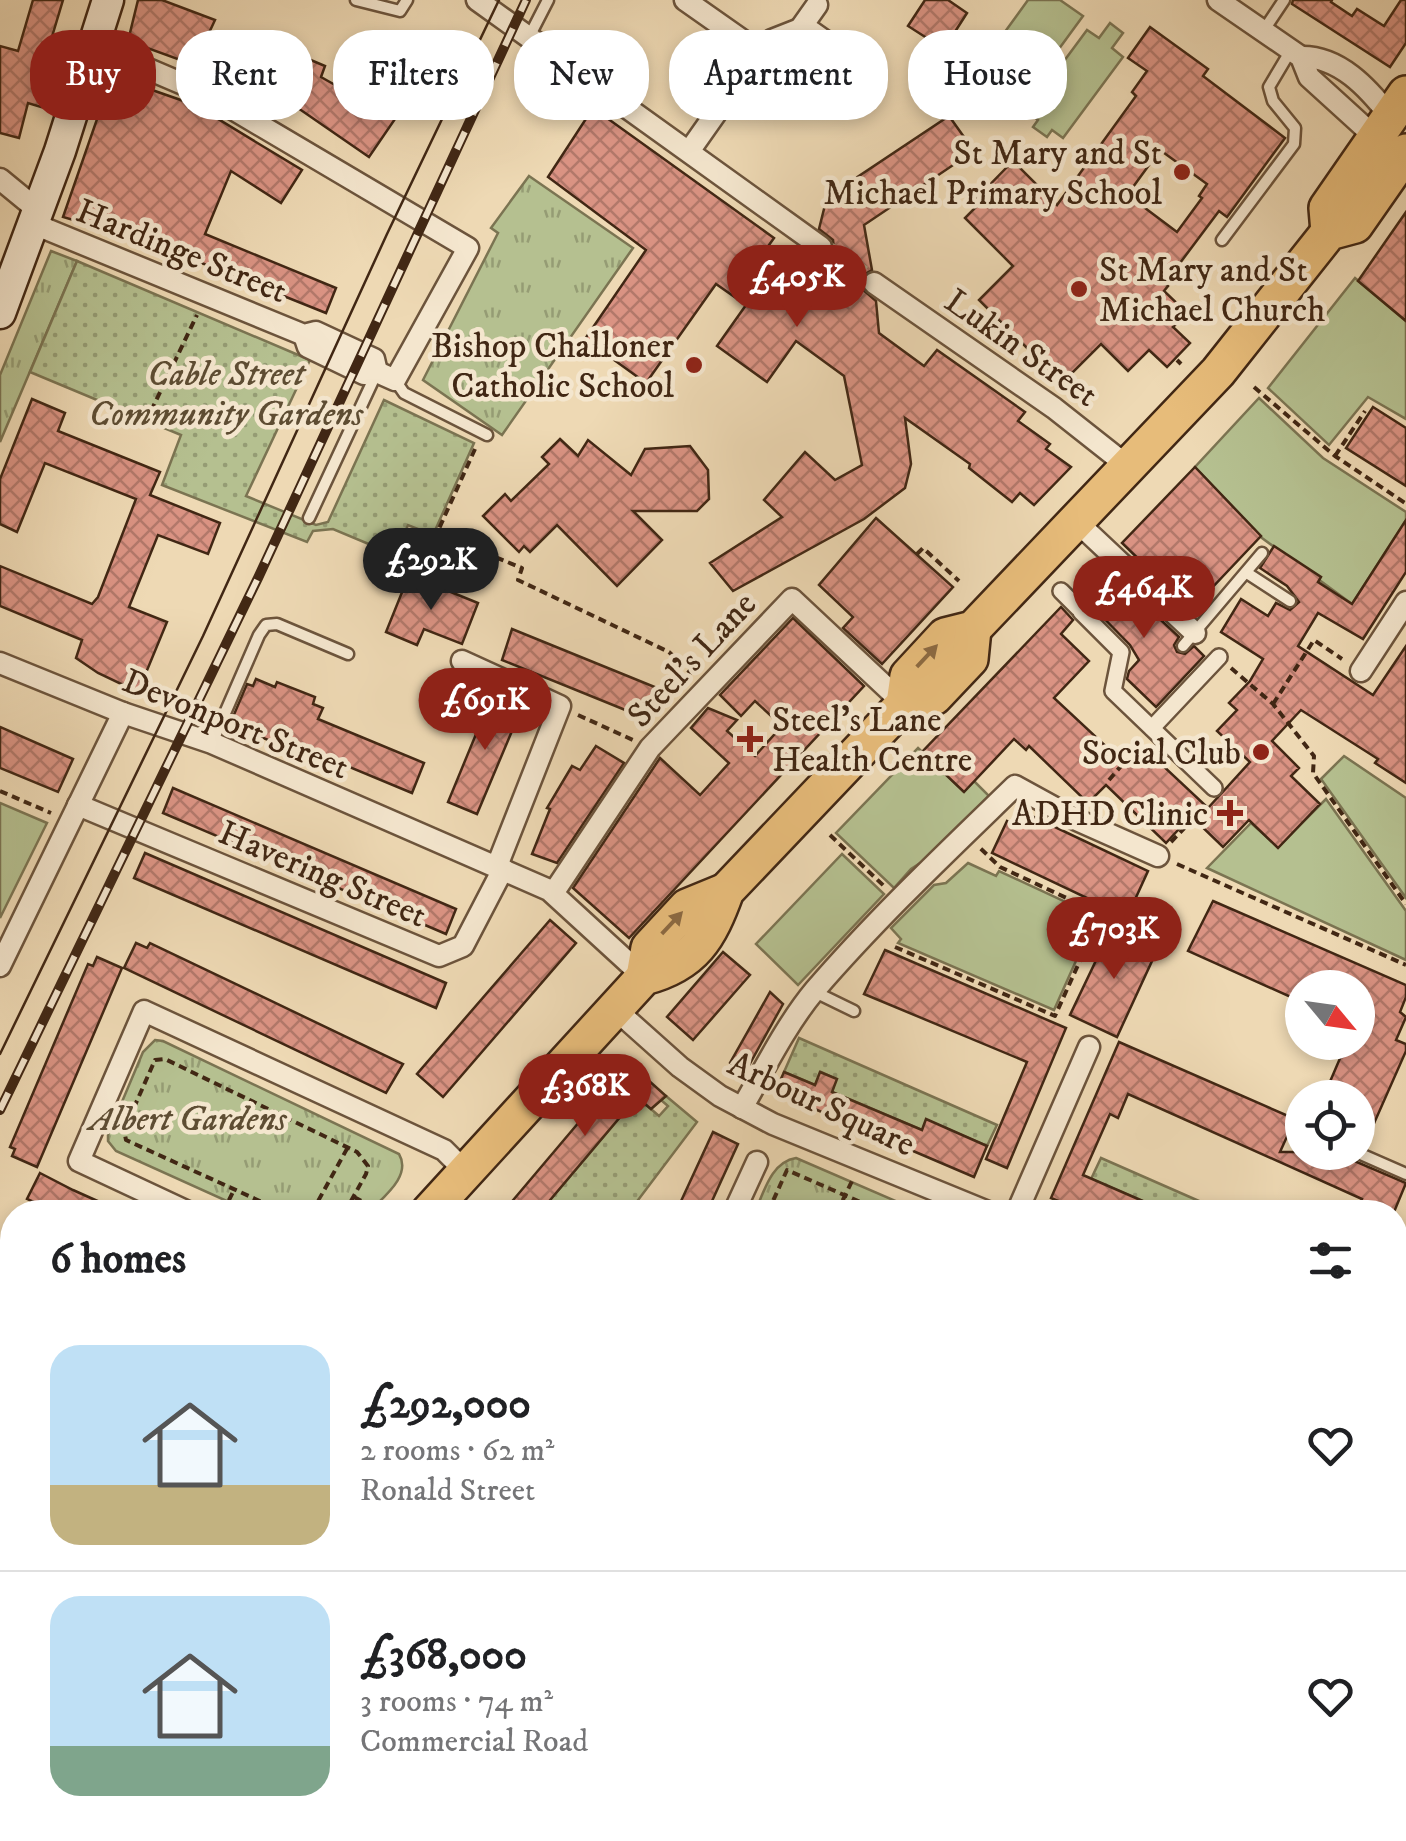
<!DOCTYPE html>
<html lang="en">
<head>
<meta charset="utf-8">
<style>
  :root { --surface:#fff; --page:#f2f2f2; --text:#202124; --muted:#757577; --line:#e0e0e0; --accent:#8f2418 }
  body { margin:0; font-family:"IM FELL DW Pica",serif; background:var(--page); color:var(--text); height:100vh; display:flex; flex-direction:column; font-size:38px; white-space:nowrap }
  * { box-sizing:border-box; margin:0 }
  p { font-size:32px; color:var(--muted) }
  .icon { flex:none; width:55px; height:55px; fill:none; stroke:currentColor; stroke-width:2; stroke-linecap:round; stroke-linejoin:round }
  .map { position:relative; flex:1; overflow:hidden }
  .sheet { position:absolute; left:0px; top:1200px; width:1408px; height:642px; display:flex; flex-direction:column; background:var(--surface); border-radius:40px 40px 0 0; box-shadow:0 5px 15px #0003 }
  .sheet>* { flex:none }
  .guide { position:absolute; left:30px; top:30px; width:1348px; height:90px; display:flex; gap:20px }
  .needle { width:65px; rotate:119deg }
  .controls { position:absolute; left:1285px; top:970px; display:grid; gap:20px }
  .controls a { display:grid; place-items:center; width:90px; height:90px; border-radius:50%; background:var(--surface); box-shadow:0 5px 15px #0003; font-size:50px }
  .price { position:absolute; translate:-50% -85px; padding:0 22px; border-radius:35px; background:var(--accent); color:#fff; font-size:32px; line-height:65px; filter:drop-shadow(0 2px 5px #0008) }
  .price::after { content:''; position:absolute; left:50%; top:60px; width:30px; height:22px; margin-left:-15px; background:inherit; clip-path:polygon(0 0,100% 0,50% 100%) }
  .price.on { background:#222; color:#fff }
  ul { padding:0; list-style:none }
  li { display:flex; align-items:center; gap:30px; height:250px; padding:0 50px }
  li+li { border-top:2px solid var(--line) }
  li span { display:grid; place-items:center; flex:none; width:280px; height:200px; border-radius:30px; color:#555 }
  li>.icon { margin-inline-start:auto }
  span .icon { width:120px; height:120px; fill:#fffc; stroke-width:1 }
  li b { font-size:42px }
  h2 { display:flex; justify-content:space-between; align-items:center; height:120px; padding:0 50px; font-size:42px }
  .pill { padding:0 35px; border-radius:40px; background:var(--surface); box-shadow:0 5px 15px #0003; font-size:35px; line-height:90px }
  .pill.on { background:var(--accent); color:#fff }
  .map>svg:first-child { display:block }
  .grass { fill:#b5c090; stroke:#7b7452; stroke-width:2.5 }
  .park { fill:url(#park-tufts); stroke:#7b7452; stroke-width:2.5 }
  .garden { fill:url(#garden-dots); stroke:#7b7452; stroke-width:2.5 }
  .building { fill:url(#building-cross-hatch); stroke:#412714; stroke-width:2.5; fill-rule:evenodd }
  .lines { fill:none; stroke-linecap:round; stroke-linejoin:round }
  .minor-tunnel { stroke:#cbb594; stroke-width:20; stroke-dasharray:20 10; stroke-linecap:butt }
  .service-casing { stroke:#6c543c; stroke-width:15 }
  .pedestrian-casing { stroke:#6c543c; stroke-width:20 }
  .minor-casing { stroke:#6c543c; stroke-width:25 }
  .secondary-casing { stroke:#412714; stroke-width:35 }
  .trunk-casing { stroke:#412714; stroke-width:40 }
  .path { stroke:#412714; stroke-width:4; stroke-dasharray:8 5; stroke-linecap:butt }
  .service { stroke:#f4e6ce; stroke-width:10 }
  .pedestrian { stroke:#f4e6ce; stroke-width:15 }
  .minor { stroke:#f4e6ce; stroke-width:20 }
  .secondary { stroke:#f4e6ce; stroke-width:30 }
  .trunk { stroke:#e7bc7a; stroke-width:35 }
  .tram { stroke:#412714; stroke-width:2.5 }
  .rail-casing { stroke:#412714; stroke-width:10 }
  .rail { stroke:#f4e6ce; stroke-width:6; stroke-dasharray:19; stroke-linecap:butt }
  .oneway { fill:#8c6a42 }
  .poi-dot { fill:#8f2418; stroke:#f4e6ce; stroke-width:4 }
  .labels { text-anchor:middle; stroke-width:9; stroke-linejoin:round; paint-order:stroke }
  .poi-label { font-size:35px; fill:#412714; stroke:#f4e6ce; text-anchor:end }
  .street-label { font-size:35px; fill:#412714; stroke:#f4e6ce }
  .park-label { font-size:35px; font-style:italic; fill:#5e4d33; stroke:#f4e6ce }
</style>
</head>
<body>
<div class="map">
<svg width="1406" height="1841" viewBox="0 0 1406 1841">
  <defs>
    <pattern id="park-tufts" width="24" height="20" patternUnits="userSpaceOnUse" patternTransform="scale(2.5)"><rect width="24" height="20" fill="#b5c090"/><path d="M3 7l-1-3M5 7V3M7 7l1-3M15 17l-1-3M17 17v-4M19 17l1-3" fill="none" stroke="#959c74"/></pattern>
    <pattern id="garden-dots" width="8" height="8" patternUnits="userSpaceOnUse" patternTransform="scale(2.5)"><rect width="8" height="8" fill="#b5c090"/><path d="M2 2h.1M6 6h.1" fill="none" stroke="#959c74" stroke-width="1.8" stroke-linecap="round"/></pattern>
    <pattern id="building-cross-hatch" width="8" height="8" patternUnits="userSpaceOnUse" patternTransform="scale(2.5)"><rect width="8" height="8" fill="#da9383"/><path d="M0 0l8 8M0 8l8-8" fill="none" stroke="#b2786a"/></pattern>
  </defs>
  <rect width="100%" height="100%" fill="#eed9b4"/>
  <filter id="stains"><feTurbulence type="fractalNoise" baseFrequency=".002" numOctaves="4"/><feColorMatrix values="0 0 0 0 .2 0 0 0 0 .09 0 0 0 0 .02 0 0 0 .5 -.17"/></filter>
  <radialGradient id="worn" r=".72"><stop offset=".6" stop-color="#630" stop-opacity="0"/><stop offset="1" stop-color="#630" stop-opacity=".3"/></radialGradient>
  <!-- grass -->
  <g class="grass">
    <path d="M1028,0H1060L1083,16L1034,83L991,51Z"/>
    <path d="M1110,23L1123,33L1112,48L1123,57L1063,138L1052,130L1047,137L1033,127L1038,120L1027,111L1087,30L1099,38Z"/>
    <path d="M1355,278L1406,321V419L1368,397L1329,445L1268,388Z"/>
    <path d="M1259,398L1323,458L1406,512V520L1352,604L1262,538L1195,467Z"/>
    <path d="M918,748L963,791L974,781L989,796L931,856L911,869L894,888L836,833Z"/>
    <path d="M1344,756L1406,798V898L1321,779Z"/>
    <path d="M1326,799L1406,911V960L1207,868L1251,823L1278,847Z"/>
    <path d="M0,803L47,823L0,918Z"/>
    <path d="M842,854L884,894L798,985L756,944Z"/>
    <path d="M968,863L996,876L999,871L1096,916L1054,1010L898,943L901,939L891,928L934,885L946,883Z"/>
    <path d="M1403,1467L1406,1468V1570L1395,1568V1480Z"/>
  </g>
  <!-- park -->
  <g class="park">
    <path d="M529,176L633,248L502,435L423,380L498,233L491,228Z"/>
    <path d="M51,251L77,261L0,442V375Z"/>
    <path d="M155,1040L163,1041L399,1154C412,1176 383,1197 369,1212H251L116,1151L108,1141V1135L143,1052Z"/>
    <path d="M796,1158L898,1202L910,1212H755C764,1192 771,1162 796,1158Z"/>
  </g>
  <!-- garden -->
  <g class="garden">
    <path d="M77,261L310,360L246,496L316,525L328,522L384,400L474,443L433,535L408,525L395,555L333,529L313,531L307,542L162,485L181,435L30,372Z"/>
    <path d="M799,1038L997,1125L987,1146L927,1120L922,1130L832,1092L836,1079L821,1072L815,1085L784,1072Z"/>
    <path d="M666,1096L697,1122L629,1212H540L637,1097L659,1116L668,1106L661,1100Z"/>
    <path d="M1101,1158L1224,1212H1168L1091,1179Z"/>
    <path d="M361,1830H459L480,1841H382Z"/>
  </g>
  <!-- building -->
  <g class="building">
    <path d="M33,0H63L45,60L57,63L41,107L28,103L19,138L0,133V46L18,51Z"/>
    <path d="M138,0H162L215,20L194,65L128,41Z"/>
    <path d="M925,0H948L967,13L944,49L908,26Z"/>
    <path d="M1293,0H1332L1331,2L1352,16L1357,9L1384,26L1401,0H1406V43L1390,67L1292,4Z"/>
    <path d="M1150,27L1208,69L1203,76L1285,138L1227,217L1219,211L1165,283L1168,286L1164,291L1187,313L1173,327L1190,343L1167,367L1149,350L1128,371L1101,344L1062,383L979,300L1013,266L965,218L976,207L972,203L1013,161L1057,205L1136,96L1132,92L1147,71L1128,58ZM1160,150L1207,184L1199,196L1202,198L1177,232L1145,208L1151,200L1133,187Z"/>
    <path d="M268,42L325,66L321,77L395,119L369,157L282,97L276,108L246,94Z"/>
    <path d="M112,76L195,105L302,170L281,203L231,171L205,234L336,288L326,313L194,260L195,257L129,229L127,236L63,217Z"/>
    <path d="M593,108L774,238L764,252L805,281L819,260L828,259L834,249L833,240L819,229L825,205L832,194L949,116L974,151L864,225L872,270L862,276L861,288L876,301L879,333L924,366L937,350L1025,412L1018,421L1050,444L1046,449L1071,467L1034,505L1020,493L1012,502L969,468L970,464L905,418L911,464L905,488L864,519L733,591L710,563L782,517L764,500L805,452L835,480L862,465L844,376L796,341L767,382L717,346L746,305L716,284L646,383L585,339L646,250L548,177Z"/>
    <path d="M1406,212V321L1358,281Z"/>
    <path d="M32,399L65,413L58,431L160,472L150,495L220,523L208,554L158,535L129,607L167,622L138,692L98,673L76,658L82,640L0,606V566L92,604L98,597L136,499L45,463L17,532L0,524V479Z"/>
    <path d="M1373,407L1406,428V486L1346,448Z"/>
    <path d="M560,439L578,456L588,440L631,475L645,449L690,446L708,470L709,499L697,511H633L662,540L617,586L557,525L530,552L524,546L519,552L483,516L505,494L511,501L549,464L542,457Z"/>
    <path d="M1195,467L1261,536L1191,610L1122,543Z"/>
    <path d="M876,518L953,587L882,664L843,628L853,617L819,585Z"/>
    <path d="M1406,520V572L1363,639L1318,613L1298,646L1373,695L1406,646V783L1375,763L1378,759L1301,710L1272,741L1299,768L1291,776L1320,804L1278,848L1249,820L1223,847L1191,816L1166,843L1106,785L1088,803L1029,746L1026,750L1014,739L964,792L922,752L1061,607L1073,620L1061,634L1089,661L1054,698L1127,766L1144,748L1208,808L1250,762L1217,731L1237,710L1229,703L1250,681L1263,659L1221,632L1241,599L1268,616L1276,603L1290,610L1299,602L1287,586L1260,568L1274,546L1321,577L1318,582L1352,604Z"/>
    <path d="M1111,573L1179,637L1174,645L1177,652L1185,654L1194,646L1204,656L1156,707L1127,679L1129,671L1139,660L1130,645L1086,600Z"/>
    <path d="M409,575L478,603L462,644L424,629L417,645L386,632Z"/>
    <path d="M793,618L864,686L629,938L573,888L660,758L700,795L729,763L691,728L708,708L737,720L727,731L755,756L782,726L755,701L741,716L720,695Z"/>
    <path d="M512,629L662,690L650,720L502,660Z"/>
    <path d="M256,679L275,687L277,682L315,697L313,704L323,708L318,719L424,763L412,793L275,736L273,742L230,724L247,684L253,686Z"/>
    <path d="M493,693L523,705L477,814L448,802Z"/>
    <path d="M0,727L73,759L58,792L0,768Z"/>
    <path d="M596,746L624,763L557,863L532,854L550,809L547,808L572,766L580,770Z"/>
    <path d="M173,788L456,909L446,934L163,813Z"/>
    <path d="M1019,810L1148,871L1127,917L992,853L1007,821L1013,824Z"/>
    <path d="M145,853L446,983L436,1008L134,878Z"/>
    <path d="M1213,901L1406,985V997L1400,1012L1406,1017L1396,1040L1406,1044V1051L1364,1146L1358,1144V1098H1323L1347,1042H1358V988H1345L1325,979L1322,988H1302V1002L1188,951Z"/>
    <path d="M550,920L576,943L443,1097L417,1074Z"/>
    <path d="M1112,927L1158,948L1117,1037L1070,1015Z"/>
    <path d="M136,943L147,948L150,943L403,1064L386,1093L124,968Z"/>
    <path d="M885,950L1066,1028L1007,1168L986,1159L1027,1062L864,994Z"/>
    <path d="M723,952L750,975L693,1040L667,1017Z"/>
    <path d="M97,957L122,968L37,1167L12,1156L15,1149L10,1147L88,964L93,966Z"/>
    <path d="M770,992L783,1004L742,1078L730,1063Z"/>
    <path d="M1119,1042L1295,1119L1280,1152H1347L1352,1160L1406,1183L1394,1212H1357L1362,1199L1128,1094L1118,1118L1110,1114L1083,1175L1168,1212H1076L1078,1209L1051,1198Z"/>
    <path d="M629,1063L666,1096L651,1109L637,1097L540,1212H503Z"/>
    <path d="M784,1072L815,1085L820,1072L837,1079L832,1092L922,1130L926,1119L987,1146L974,1177L775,1092Z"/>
    <path d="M713,1132L738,1144L707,1212H676Z"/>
    <path d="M40,1173L73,1190L122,1212H56L27,1199Z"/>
  </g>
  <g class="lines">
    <!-- minor-tunnel -->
    <path class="minor-tunnel" d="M821,247L874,283"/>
    <defs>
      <g id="service">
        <path d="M356,0L400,11L407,0"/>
        <path d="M1264,30L1284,0"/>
        <path d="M529,37L548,0"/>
        <path d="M1222,240L1294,144L1295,128L1273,101L1269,87L1291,50"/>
        <path d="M395,380L404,393L487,435"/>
        <path d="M309,518L377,372"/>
        <path d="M1247,573L1290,601"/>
        <path d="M1183,646L1262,553"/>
        <path d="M212,743L259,635L266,625L277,624L348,654"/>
        <path d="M815,992L854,1011"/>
        <path d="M1356,1152L1406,1174"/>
      </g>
      <g id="pedestrian">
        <path d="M1061,591L1078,608"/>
        <path d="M1081,612L1121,652L1113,691L1214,788"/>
        <path d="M1152,728L1219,657"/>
      </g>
      <g id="minor">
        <path d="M477,0L821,247"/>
        <path d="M685,0L759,52L690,150"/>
        <path d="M1218,0L1301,57L1309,77L1375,137"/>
        <path d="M800,29L817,5"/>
        <path d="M94,46L209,95L468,248L395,380L377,372L364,374L308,347L304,335"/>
        <path d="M759,52L772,40L800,29L812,32L853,61"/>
        <path d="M1301,57C1339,56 1368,88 1390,116"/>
        <path d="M0,179L28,202L41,205"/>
        <path d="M34,224L304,335L316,332L374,359L377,372"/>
        <path d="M874,283L1054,408L1130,468"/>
        <path d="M1077,522L1195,633"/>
        <path d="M462,661L560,706L497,866"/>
        <path d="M0,663L123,713L212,743L549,890L644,977"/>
        <path d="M1361,671L1406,602"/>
        <path d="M78,805L439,956L463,946L503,869"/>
        <path d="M554,892L650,748L792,599L904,704"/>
        <path d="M0,966L123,713"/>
        <path d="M615,1009L680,1067L720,1096L773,1124L988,1212"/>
        <path d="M742,1108C765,1068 786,1025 815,990C877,918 947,852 1015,786L1077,820L1158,856"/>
        <path d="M188,1212L79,1161L144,1011L444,1150L465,1171"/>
        <path d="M734,1212L757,1162"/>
        <path d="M1017,1212L1089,1047"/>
        <path d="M0,1260L12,1253"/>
        <path d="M1395,1312L1406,1274"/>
        <path d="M0,1368L12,1345"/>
        <path d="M0,1561L12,1567"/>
        <path d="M1395,1674L1406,1680"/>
        <path d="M0,1782L12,1789"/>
        <path d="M490,1830L510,1841"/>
        <path d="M900,1830L919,1841"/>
        <path d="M223,1841L229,1830"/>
        <path d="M1217,1841L1221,1830"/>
      </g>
      <path id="secondary" d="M0,313L60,151L108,0"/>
      <g id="trunk">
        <path d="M1329,232L1327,208L1406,94"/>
        <path d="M904,704L908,676L945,636L973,629L1218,372L1329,232L1355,225L1406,152"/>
        <path d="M644,977L649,948L687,907L726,891"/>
        <path d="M429,1212L644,977C694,964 709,938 726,891L904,704L934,697L970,659L973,629"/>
        <path d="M54,1830L55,1841"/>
        <path d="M20,1841L28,1830"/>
      </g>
    </defs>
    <!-- service casing -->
    <use href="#service" class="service-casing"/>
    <!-- pedestrian casing -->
    <use href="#pedestrian" class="pedestrian-casing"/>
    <!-- minor casing -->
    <use href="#minor" class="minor-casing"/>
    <!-- secondary casing -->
    <use href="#secondary" class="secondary-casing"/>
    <!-- trunk casing -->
    <use href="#trunk" class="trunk-casing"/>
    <!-- path -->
    <g class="path">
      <path d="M1177,360L1181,364"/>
      <path d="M1254,387L1335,456L1405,503"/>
      <path d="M151,411L197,315"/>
      <path d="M475,449L437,533L522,568L518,580L669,652L692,674"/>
      <path d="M1335,456L1365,411"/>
      <path d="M917,554L923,548L959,581"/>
      <path d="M1231,668L1273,704L1314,756L1313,773L1406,904"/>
      <path d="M1273,704L1314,640L1342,659"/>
      <path d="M578,715L633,740"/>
      <path d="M1109,780L1140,744"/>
      <path d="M0,791L51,813"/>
      <path d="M830,835L885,887"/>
      <path d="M1171,842L1194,818"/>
      <path d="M1177,864L1406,965"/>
      <path d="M895,947L1055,1016L1101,914L1000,867L980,848"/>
      <path d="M354,1197L380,1211"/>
      <path d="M223,1212L234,1190"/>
      <path d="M284,1212L126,1140L124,1130L155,1060L165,1059L357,1152L368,1166L366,1174L345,1212"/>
      <path d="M312,1212L348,1147"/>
      <path d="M768,1212L787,1170L883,1212"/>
      <path d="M837,1212L853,1179"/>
      <path d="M1395,1445L1406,1451"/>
      <path d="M1395,1571L1406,1573"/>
      <path d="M277,1830L290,1837"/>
      <path d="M660,1830L680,1841"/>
      <path d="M1314,1830L1331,1839"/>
      <path d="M1379,1841L1386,1830"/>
    </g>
    <!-- service -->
    <use href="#service" class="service"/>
    <!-- pedestrian -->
    <use href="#pedestrian" class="pedestrian"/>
    <!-- minor -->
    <use href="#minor" class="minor"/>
    <!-- secondary -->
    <use href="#secondary" class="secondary"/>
    <!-- trunk -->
    <use href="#trunk" class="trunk"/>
    <!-- tram -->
    <path class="tram" d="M0,1054L203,636L387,234L499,0"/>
    <defs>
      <path id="rail" d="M0,1110L258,578L526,0"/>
    </defs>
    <!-- rail casing -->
    <use href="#rail" class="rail-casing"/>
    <!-- rail -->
    <use href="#rail" class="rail"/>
  </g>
  <!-- one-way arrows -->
  <defs><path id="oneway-solid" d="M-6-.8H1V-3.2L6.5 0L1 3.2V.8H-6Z" transform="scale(2.5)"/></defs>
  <g class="oneway">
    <use href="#oneway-solid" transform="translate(927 656) rotate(-47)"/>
    <use href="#oneway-solid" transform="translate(672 923) rotate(-47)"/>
  </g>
  <!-- markers -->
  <g class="poi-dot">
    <circle cx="1182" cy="172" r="10"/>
    <circle cx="1079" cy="289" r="10"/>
    <circle cx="694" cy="365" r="10"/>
    <path d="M745 724h10v10h10v10h-10v10h-10v-10h-10v-10h10z"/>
    <circle cx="1261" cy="752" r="10"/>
    <path d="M1225 798h10v10h10v10h-10v10h-10v-10h-10v-10h10z"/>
  </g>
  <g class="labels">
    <!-- poi labels -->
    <g class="poi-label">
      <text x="1162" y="164">St Mary and St<tspan x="1162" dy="40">Michael Primary School</tspan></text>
      <text x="1099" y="281" text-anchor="start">St Mary and St<tspan x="1099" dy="40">Michael Church</tspan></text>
      <text x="674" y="357">Bishop Challoner<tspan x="674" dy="40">Catholic School</tspan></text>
      <text x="772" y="731" text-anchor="start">Steel's Lane<tspan x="772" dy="40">Health Centre</tspan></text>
      <text x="1241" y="764">Social Club</text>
      <text x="1208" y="825">ADHD Clinic</text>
    </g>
    <!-- street labels -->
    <g class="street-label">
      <text transform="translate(182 250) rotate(22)" y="12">Hardinge Street</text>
      <text transform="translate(1022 347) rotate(35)" y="12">Lukin Street</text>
      <text transform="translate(691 659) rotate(-47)" y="12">Steel's Lane</text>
      <text transform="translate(236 723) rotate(22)" y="12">Devonport Street</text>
      <text transform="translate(323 873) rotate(23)" y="12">Havering Street</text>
      <text transform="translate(822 1103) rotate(25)" y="12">Arbour Square</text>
    </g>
    <!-- park labels -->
    <g class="park-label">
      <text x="226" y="385">Cable Street<tspan x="226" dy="40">Community Gardens</tspan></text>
      <text x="188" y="1130">Albert Gardens</text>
    </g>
  </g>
  <rect width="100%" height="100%" filter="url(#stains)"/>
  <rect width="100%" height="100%" fill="url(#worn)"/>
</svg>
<div class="controls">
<a><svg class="needle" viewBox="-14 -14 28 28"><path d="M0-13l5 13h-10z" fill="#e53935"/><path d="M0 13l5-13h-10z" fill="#757577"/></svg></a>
<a><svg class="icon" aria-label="locate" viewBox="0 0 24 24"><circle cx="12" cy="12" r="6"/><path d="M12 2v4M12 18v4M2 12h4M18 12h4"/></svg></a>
</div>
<b class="price" style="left:797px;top:330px">£405K</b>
<b class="price on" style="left:431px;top:613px">£292K</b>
<b class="price" style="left:1144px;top:641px">£464K</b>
<b class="price" style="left:485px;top:753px">£691K</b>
<b class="price" style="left:1114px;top:982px">£703K</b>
<b class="price" style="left:585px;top:1139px">£368K</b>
<div class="guide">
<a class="pill on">Buy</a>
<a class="pill">Rent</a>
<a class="pill">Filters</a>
<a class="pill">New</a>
<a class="pill">Apartment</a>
<a class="pill">House</a>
</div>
<section class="sheet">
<h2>6 homes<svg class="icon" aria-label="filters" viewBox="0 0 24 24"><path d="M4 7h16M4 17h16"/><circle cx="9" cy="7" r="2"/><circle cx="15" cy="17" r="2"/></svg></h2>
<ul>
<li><span style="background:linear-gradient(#bfe0f5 70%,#c2b280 0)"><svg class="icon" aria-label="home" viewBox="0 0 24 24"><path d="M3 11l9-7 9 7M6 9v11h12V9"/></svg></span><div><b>£292,000</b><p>2 rooms · 62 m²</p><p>Ronald Street</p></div><svg class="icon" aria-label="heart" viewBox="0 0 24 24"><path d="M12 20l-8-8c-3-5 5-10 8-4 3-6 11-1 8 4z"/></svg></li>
<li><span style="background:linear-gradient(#bfe0f5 75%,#7fa58c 0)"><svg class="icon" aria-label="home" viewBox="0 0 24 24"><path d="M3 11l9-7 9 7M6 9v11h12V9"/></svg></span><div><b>£368,000</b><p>3 rooms · 74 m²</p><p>Commercial Road</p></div><svg class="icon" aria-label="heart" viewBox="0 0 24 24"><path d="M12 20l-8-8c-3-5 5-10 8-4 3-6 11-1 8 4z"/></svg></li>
</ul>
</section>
</div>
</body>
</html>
